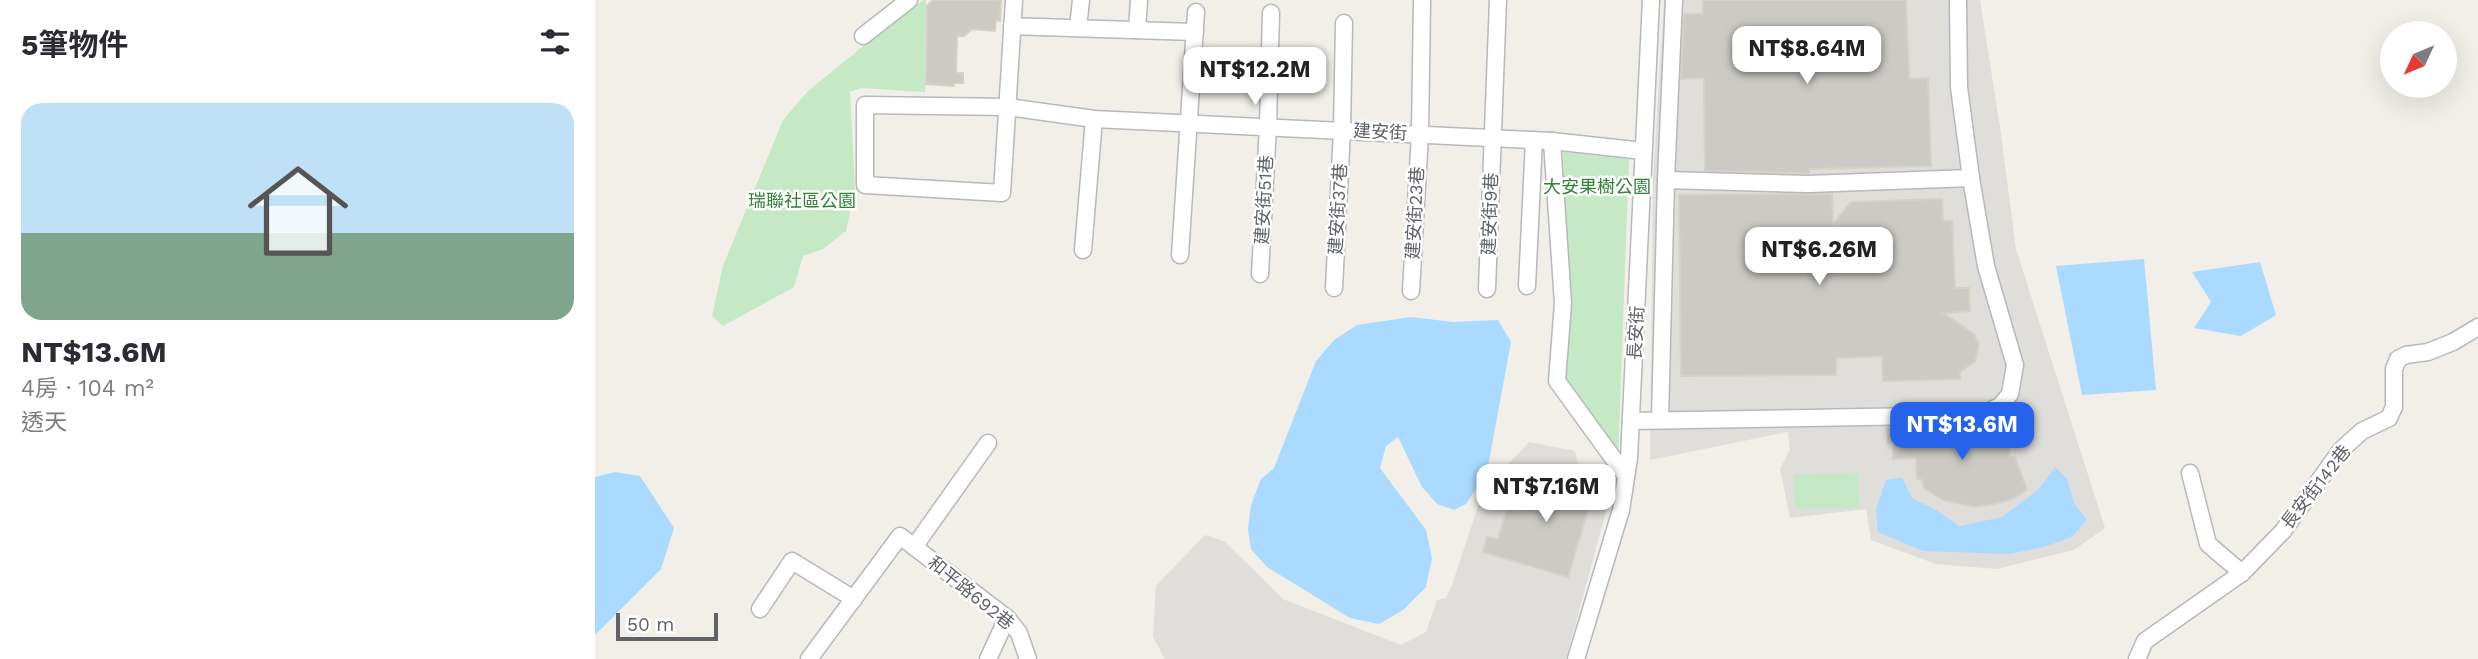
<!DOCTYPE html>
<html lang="zh-TW">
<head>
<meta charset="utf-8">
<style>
  :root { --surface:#fff; --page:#f2f2f3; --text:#2b2b33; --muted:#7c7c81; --line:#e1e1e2; --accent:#2563eb }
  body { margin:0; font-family:"Work Sans","Noto Sans TC",sans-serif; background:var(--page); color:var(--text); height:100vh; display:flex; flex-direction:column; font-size:26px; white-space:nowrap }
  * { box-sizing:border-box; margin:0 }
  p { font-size:23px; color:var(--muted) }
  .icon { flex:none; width:38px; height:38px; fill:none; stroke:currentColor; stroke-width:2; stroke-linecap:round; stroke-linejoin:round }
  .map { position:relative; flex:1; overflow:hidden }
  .panel { display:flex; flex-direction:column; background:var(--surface); width:595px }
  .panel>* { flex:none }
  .needle { width:46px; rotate:226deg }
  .tools { position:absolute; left:1785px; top:21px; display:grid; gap:14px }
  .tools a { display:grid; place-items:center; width:77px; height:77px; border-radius:50%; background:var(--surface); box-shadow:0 7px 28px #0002; font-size:35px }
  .scale { position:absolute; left:21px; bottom:18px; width:102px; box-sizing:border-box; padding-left:7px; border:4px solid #5f6368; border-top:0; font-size:19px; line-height:24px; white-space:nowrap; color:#5f6368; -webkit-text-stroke:5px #fff; paint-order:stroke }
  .price { position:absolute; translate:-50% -60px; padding:0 16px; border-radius:14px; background:#fff; color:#222; font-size:23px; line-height:46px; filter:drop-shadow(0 2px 4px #0008) }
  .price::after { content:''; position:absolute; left:50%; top:42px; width:21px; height:16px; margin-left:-10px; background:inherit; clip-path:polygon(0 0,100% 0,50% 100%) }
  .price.active { background:var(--accent); color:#fff }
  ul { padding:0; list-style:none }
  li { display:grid; align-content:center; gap:14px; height:371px; padding:0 21px }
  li+li { border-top:2px solid var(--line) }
  li span { display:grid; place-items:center; height:217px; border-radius:21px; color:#555 }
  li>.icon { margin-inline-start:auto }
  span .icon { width:126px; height:126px; fill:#fffc; stroke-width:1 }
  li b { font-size:30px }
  h2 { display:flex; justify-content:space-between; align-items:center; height:84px; padding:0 21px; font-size:30px }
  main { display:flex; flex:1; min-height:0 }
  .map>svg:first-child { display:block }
  .industrial { fill:#e0deda }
  .green { fill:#c5e8c5 }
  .water { fill:#aadaff }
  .building { fill:#cccac5; stroke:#d6d1c6; stroke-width:2 }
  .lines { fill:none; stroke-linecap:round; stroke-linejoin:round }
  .minor-casing { stroke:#b5b8bc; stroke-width:19 }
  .minor { stroke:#fff; stroke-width:16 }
  .labels { text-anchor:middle; stroke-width:5; stroke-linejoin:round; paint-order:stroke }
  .street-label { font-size:18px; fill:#5f6368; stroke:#fff }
  .park-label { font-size:18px; fill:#348238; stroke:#fff }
</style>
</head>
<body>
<main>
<section class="panel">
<h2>5筆物件<svg class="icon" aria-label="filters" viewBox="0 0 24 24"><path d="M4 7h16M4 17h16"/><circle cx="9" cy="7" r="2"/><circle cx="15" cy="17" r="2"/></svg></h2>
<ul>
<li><span style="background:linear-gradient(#bfe0f5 60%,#7fa58c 0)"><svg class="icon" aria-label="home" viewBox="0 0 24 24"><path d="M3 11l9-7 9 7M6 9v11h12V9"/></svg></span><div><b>NT$13.6M</b><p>4房 · 104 m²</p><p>透天</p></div></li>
</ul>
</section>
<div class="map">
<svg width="1883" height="659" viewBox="0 0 1883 659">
  <rect width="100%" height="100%" fill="#f1efe8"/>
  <!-- industrial -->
  <g class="industrial">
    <path d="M1069,0H1385L1405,127L1421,249L1510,528L1479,550L1402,569L1341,564L1276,540L1271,509L1195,518L1185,469L1195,449L1193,432L1055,460L1058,178Z"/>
    <path d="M934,442L980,451L983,463L1019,482L971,659H570L558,637L561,586L610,535L629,541L688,599L806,645L831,632L842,600L851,598L857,585L888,491Z"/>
  </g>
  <!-- green -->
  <g class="green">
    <path d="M329,0H331L330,92L266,88L255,92L260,189L251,231L228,249L208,256L199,287L128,326L117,316L128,266L188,120L213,91L314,9Z"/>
    <path d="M968,152L1034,159L1023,460L967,384L974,300Z"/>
    <path d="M1263,473L1264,508L1200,509L1199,474Z"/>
  </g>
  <!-- water -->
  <g class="water">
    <path d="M1549,259L1561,390L1487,395L1461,266Z"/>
    <path d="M1665,262L1681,315L1646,336L1599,328L1616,302L1597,272Z"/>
    <path d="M816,317L858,322L903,320L916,342L892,472L871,504L859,510L842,504L827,487L803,437L791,446L785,468L831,530L837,558L831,587L808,610L784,624L755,618L672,567L656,549L653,529L656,505L666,479L679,468L721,361L739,340L762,325Z"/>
    <path d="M1460,467L1472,479L1479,503L1492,520L1477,537L1449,547L1413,554L1328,551L1283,532L1281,509L1291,480L1307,478L1317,498L1341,510L1365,526L1407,517L1444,489Z"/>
    <path d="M20,472L45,476L79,528L66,569L0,635V477Z"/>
  </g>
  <!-- building -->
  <g class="building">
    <path d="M338,0H406L405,21L401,20L400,31L377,29L369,36H362L361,73H368V83H359V86L331,84L332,6Z"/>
    <path d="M1108,0H1311L1314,79L1333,78L1336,166L1215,169L1214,173L1110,171L1109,78L1086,79L1089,14H1108Z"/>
    <path d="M1237,194L1238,224L1256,202L1347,199L1348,221H1357L1360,288H1374L1375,311L1348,313L1379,334L1384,344L1380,362L1365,372V379L1288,381L1287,356L1241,358V375L1086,376L1084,195Z"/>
    <path d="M1410,425L1411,438L1416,439L1414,457H1420L1432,490L1417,499L1399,504L1379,507L1348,500L1329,488L1328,480L1322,479L1321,458L1298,459V443H1293L1292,428Z"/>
    <path d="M949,467L1001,482L973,577L888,552L892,537L903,539L912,509L922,511L926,493L935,494L937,480L946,483Z"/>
  </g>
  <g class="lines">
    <defs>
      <g id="minor">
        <path d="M419,0L407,193L270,185V105L413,107L499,119L957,141L1048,151"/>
        <path d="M417,26L600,32"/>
        <path d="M483,28L486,0"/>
        <path d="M542,30L544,0"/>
        <path d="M268,36L314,0"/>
        <path d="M957,141L968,303L962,381L1031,476"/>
        <path d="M1071,180L1213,184L1376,178"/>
        <path d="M488,250L499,119"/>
        <path d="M585,255L601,12"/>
        <path d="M665,274L673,126L676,13"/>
        <path d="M932,286L939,140"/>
        <path d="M739,288L747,130L749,23"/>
        <path d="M892,289L903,0"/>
        <path d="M816,291L825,134L827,0"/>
        <path d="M1065,420L1071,180L1079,0"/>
        <path d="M1036,421L1385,415L1405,406L1415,394L1420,365L1391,266L1376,178L1364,87L1363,0"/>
        <path d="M1595,473L1613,544L1647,573"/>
        <path d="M319,547L393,443"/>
        <path d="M165,609L197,561L259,599"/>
        <path d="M214,659L305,536L412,618L424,633L433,659"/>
        <path d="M393,659L412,618"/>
        <path d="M981,659L1026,510L1034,458L1056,0"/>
        <path d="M1542,659L1550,641L1647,573L1688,531L1746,450L1767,431L1794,418L1799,407V369L1803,359L1811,355L1833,352L1858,342L1883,327"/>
      </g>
    </defs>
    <!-- minor casing -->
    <use href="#minor" class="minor-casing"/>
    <!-- minor -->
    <use href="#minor" class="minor"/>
  </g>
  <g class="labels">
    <!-- street labels -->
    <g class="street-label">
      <text transform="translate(785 132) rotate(3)" y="6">建安街</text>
      <text transform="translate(669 200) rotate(-87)" y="6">建安街51巷</text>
      <text transform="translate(743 209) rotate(-87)" y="6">建安街37巷</text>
      <text transform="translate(820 213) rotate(-87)" y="6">建安街23巷</text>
      <text transform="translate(895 214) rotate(-88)" y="6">建安街9巷</text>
      <text transform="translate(1041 333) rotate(-87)" y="6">長安街</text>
      <text transform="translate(1721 487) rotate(-52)" y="6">長安街142巷</text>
      <text transform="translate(376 593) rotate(39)" y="6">和平路692巷</text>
    </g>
    <!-- park labels -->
    <g class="park-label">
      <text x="1002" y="193">大安果樹公園</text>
      <text x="207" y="207">瑞聯社區公園</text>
    </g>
  </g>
</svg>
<div class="tools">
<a><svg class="needle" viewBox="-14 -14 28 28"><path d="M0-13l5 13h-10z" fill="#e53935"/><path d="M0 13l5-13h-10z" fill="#7c7c81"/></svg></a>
</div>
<div class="scale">50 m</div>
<b class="price" style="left:1212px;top:86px">NT$8.64M</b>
<b class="price" style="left:660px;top:107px">NT$12.2M</b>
<b class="price" style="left:1224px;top:287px">NT$6.26M</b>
<b class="price active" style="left:1367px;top:462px">NT$13.6M</b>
<b class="price" style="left:951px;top:524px">NT$7.16M</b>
</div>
</main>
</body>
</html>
